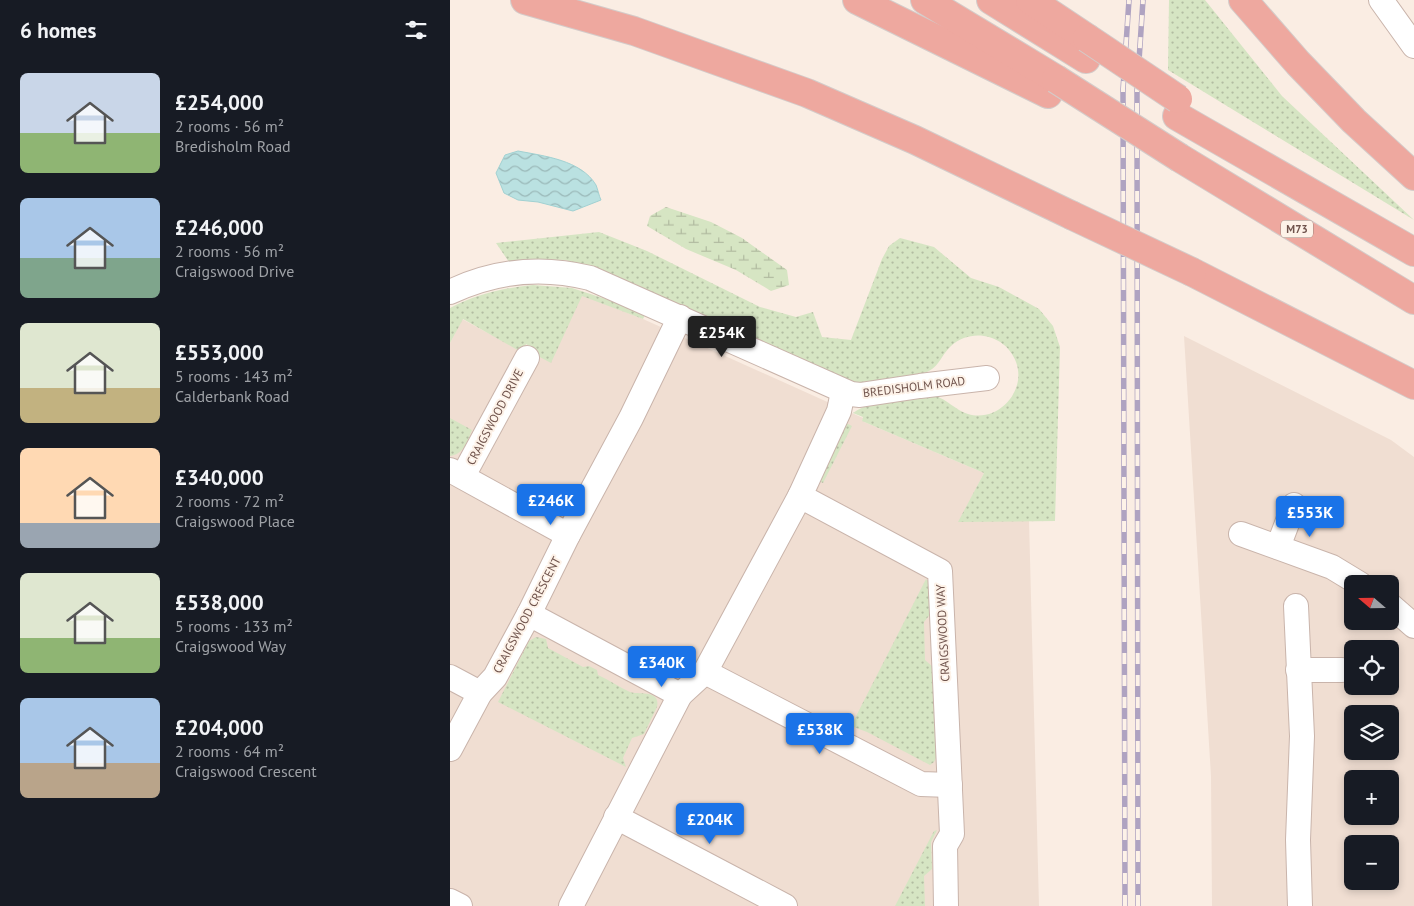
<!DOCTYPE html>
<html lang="en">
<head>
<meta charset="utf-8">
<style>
  :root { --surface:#171b24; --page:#242831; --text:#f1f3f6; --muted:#9ea1a6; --accent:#1a73e8 }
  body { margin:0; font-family:"PT Sans",sans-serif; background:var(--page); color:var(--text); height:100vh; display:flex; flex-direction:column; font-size:19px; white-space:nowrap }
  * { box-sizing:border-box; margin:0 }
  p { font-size:16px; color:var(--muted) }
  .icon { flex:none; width:28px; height:28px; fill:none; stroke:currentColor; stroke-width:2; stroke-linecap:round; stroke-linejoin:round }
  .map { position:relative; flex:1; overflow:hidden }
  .drawer { display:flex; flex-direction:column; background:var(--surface); width:450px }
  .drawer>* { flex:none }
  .needle { width:32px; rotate:290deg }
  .buttons { position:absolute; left:894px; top:575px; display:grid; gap:10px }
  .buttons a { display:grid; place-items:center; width:55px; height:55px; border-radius:8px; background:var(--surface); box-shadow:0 2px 8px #0003; font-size:25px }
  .price { position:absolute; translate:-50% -42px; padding:0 11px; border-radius:5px; background:var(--accent); color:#fff; font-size:16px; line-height:32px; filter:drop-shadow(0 1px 2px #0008) }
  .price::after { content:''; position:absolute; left:50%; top:30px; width:15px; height:11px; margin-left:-8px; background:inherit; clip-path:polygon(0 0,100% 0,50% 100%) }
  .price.active { background:#222; color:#fff }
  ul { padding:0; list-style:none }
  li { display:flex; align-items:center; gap:15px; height:125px; padding:0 20px }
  li span { display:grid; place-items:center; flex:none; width:140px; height:100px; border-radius:8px; color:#555 }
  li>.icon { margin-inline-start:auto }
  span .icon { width:60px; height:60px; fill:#fffc; stroke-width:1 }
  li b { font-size:21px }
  h2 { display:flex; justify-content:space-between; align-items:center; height:60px; padding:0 20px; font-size:21px }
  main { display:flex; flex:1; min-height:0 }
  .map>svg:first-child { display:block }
  .residential { fill:#f0ded2; fill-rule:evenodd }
  .green { fill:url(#green-dots) }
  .wetland { fill:url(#wetland-marsh) }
  .water { fill:url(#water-waves); stroke:#a1d1d2 }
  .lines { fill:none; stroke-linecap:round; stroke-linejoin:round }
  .minor-casing { stroke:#c9b4ab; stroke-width:26 }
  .highway-casing { stroke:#d4cbc9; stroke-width:30 }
  .minor { stroke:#fff; stroke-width:24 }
  .highway { stroke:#eea89f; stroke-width:28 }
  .rail-casing { stroke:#afa3c1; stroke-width:5.5 }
  .rail { stroke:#fdf2e8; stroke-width:4; stroke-dasharray:11; stroke-linecap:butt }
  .highway-bridge-casing { stroke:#d4cbc9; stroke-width:30; stroke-linecap:butt }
  .highway-bridge { stroke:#eea89f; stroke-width:28 }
  .labels { text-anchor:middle; stroke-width:4; stroke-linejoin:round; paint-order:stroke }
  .shield { fill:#fdf2e8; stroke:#9a837b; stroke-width:1 }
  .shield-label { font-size:11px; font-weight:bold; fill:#6f534c }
  .street-label { font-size:12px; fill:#6f534c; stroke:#fdf2e8 }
</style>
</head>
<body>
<main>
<section class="drawer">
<h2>6 homes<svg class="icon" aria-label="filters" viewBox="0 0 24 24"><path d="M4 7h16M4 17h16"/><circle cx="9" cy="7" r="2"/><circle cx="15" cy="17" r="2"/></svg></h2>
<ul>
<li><span style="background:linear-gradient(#c9d6e8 60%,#8fb573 0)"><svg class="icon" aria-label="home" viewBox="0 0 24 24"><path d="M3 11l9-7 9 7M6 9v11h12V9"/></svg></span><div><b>£254,000</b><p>2 rooms · 56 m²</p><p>Bredisholm Road</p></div></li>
<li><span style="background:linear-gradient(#a9c7e8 60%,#7fa58c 0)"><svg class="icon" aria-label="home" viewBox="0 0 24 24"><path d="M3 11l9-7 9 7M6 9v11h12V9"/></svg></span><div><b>£246,000</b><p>2 rooms · 56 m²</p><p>Craigswood Drive</p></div></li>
<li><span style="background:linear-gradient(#dfe7d0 65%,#c2b280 0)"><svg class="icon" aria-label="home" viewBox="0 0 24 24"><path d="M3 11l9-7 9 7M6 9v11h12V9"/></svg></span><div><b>£553,000</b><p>5 rooms · 143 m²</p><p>Calderbank Road</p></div></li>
<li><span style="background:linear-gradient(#ffd9b3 75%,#9aa5b1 0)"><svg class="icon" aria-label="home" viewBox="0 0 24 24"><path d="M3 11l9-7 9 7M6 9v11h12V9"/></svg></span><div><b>£340,000</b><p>2 rooms · 72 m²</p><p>Craigswood Place</p></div></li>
<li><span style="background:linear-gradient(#dfe7d0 65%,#8fb573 0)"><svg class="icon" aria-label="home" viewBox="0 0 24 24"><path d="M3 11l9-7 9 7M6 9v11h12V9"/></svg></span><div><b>£538,000</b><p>5 rooms · 133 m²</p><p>Craigswood Way</p></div></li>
<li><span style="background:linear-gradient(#a9c7e8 65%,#b9a48a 0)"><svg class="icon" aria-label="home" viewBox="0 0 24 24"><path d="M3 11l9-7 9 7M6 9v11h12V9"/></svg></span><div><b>£204,000</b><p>2 rooms · 64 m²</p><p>Craigswood Crescent</p></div></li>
</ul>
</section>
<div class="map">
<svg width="964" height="906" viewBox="0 0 964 906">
  <defs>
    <pattern id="green-dots" width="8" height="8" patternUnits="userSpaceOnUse" patternTransform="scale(1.25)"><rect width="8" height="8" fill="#d6e5c3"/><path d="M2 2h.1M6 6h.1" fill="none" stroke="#b2bca1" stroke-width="1.8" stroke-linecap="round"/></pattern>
    <pattern id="wetland-marsh" width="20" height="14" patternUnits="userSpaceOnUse" patternTransform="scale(1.25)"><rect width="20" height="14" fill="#d6e5c3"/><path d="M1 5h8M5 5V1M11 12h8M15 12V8" fill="none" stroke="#b2bca1"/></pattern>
    <pattern id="water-waves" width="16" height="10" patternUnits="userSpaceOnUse" patternTransform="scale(1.25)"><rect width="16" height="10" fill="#bae1e1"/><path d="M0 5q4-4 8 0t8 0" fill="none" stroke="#9bb9b9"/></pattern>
  </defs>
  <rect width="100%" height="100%" fill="#faede3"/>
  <!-- residential -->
  <g class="residential">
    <path d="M132,295L193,319L413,418L412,421L534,473L509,522L579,520L589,906H0V343L12,319L71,351L75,344L88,351L86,355Z"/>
    <path d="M734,336L941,440L964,457V906H762L761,776ZM902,584H940V621H902ZM902,649H940V686H902ZM902,714H940V751H902ZM902,779H940V816H902ZM902,844H940V881H902Z"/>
  </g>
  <!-- green -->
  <g class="green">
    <path d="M719,0H755L832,96L964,220L718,70Z"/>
    <path d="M149,232L197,251L310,307L346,317L363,312L372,337L401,340L432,259L439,246L450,238L484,247L521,278L549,287L589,309L603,326L610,347L605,521L508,522L534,473L412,421L413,417L403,413C425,398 458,399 485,396C497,399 505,410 518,414C548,423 577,391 566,362C556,335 522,327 501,346C492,354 490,365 479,371C463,380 419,383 401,383L155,271L115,260L86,259L59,262L46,243Z"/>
    <path d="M83,285L122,288L168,303L195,315L193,319L132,296L101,363L86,355L88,351L76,344L71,352L13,319L0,343V308C27,294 53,288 83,285Z"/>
    <path d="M0,418L22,430C17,442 14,454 0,456Z"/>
    <path d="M396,423L402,426L373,483L367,480Z"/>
    <path d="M476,579L479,582L482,612L474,622L475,660L483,667L486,758L484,762L480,765L417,732L401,726Z"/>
    <path d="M86,637L96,639L98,648L133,667L139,666L147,670L148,675C159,680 169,687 180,692C188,695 211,689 207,707L194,734L182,738L173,758L176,767L48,702L79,641Z"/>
    <path d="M487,830L481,842L482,869L474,876L475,906H445L484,831Z"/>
  </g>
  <!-- wetland -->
  <path class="wetland" d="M216,207L261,222L292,238L337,270L339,285L321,291L286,270L236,249L197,226L200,216Z"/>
  <!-- water -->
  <path class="water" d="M68,151C94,156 131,160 146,185C148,190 149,196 151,200L123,211L88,202L68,200L54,193L46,173L55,155Z"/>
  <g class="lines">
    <defs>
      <g id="minor">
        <path d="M931,0L964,46"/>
        <path d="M0,292C44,271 92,266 140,278L401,394L410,395L470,386L537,378"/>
        <path d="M393,392L389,411L350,496L490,571L502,834L495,846L496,906"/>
        <path d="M0,470L118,535"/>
        <path d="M13,476L77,358"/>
        <path d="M791,534L882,567L910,584"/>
        <path d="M828,547L844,505"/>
        <path d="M940,605L964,626"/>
        <path d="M846,606L852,736L848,840L850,906"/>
        <path d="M79,614L230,695"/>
        <path d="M848,670H892"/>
        <path d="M255,672L471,784L500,785"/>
        <path d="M0,677L30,693"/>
        <path d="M0,749L30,693L45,677L79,614L118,535L181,418L230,317"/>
        <path d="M166,817L335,906"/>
        <path d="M0,901L10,906"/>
        <path d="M121,906L230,695L255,672L350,496"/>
      </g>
      <g id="highway">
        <path d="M75,0L184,31L357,93L465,140L621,215"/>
        <path d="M407,0L598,94"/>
        <path d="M475,0L606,79"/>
        <path d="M541,0L636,59"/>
        <path d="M580,0L637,38"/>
        <path d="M793,0L848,63L904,121L964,176"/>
        <path d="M727,116L964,252"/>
        <path d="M730,158L964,300"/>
        <path d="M742,272L964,385"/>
      </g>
    </defs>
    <!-- minor casing -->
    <use href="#minor" class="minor-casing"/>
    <!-- highway casing -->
    <use href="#highway" class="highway-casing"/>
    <!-- minor -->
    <use href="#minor" class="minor"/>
    <!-- highway -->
    <use href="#highway" class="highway"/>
    <defs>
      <g id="rail">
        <path d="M675,906L673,89L679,0"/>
        <path d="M688,906L687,91L693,0"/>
      </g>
    </defs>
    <!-- rail casing -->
    <use href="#rail" class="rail-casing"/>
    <!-- rail -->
    <use href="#rail" class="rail"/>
    <defs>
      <g id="highway-bridge">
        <path d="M637,38L728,99"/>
        <path d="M606,79L730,158"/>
        <path d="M621,215L742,272"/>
      </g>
    </defs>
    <!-- highway-bridge casing -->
    <use href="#highway-bridge" class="highway-bridge-casing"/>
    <!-- highway-bridge -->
    <use href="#highway-bridge" class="highway-bridge"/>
  </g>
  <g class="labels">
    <!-- shield labels -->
    <rect class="shield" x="831" y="220.5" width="32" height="17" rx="4"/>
    <g class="shield-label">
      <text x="847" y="233">M73</text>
    </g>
    <!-- street labels -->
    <g class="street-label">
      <text transform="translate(464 387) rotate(-7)" y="4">BREDISHOLM ROAD</text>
      <text transform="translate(45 417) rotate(-62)" y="4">CRAIGSWOOD DRIVE</text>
      <text transform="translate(77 615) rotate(-62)" y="4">CRAIGSWOOD CRESCENT</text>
      <text transform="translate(493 633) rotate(-93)" y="4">CRAIGSWOOD WAY</text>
    </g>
  </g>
</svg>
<div class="buttons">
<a><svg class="needle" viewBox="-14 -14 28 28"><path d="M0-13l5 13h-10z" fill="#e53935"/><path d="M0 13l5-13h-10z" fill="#9ea1a6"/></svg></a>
<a><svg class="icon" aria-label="locate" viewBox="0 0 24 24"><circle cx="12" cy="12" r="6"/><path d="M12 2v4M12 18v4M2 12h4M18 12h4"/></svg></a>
<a><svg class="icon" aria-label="layers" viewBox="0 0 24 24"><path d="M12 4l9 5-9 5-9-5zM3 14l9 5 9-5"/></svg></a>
<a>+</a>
<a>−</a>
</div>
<b class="price active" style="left:272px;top:358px">£254K</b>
<b class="price" style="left:101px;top:526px">£246K</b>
<b class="price" style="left:860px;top:538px">£553K</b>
<b class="price" style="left:212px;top:688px">£340K</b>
<b class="price" style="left:370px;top:755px">£538K</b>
<b class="price" style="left:260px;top:845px">£204K</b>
</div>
</main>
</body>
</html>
